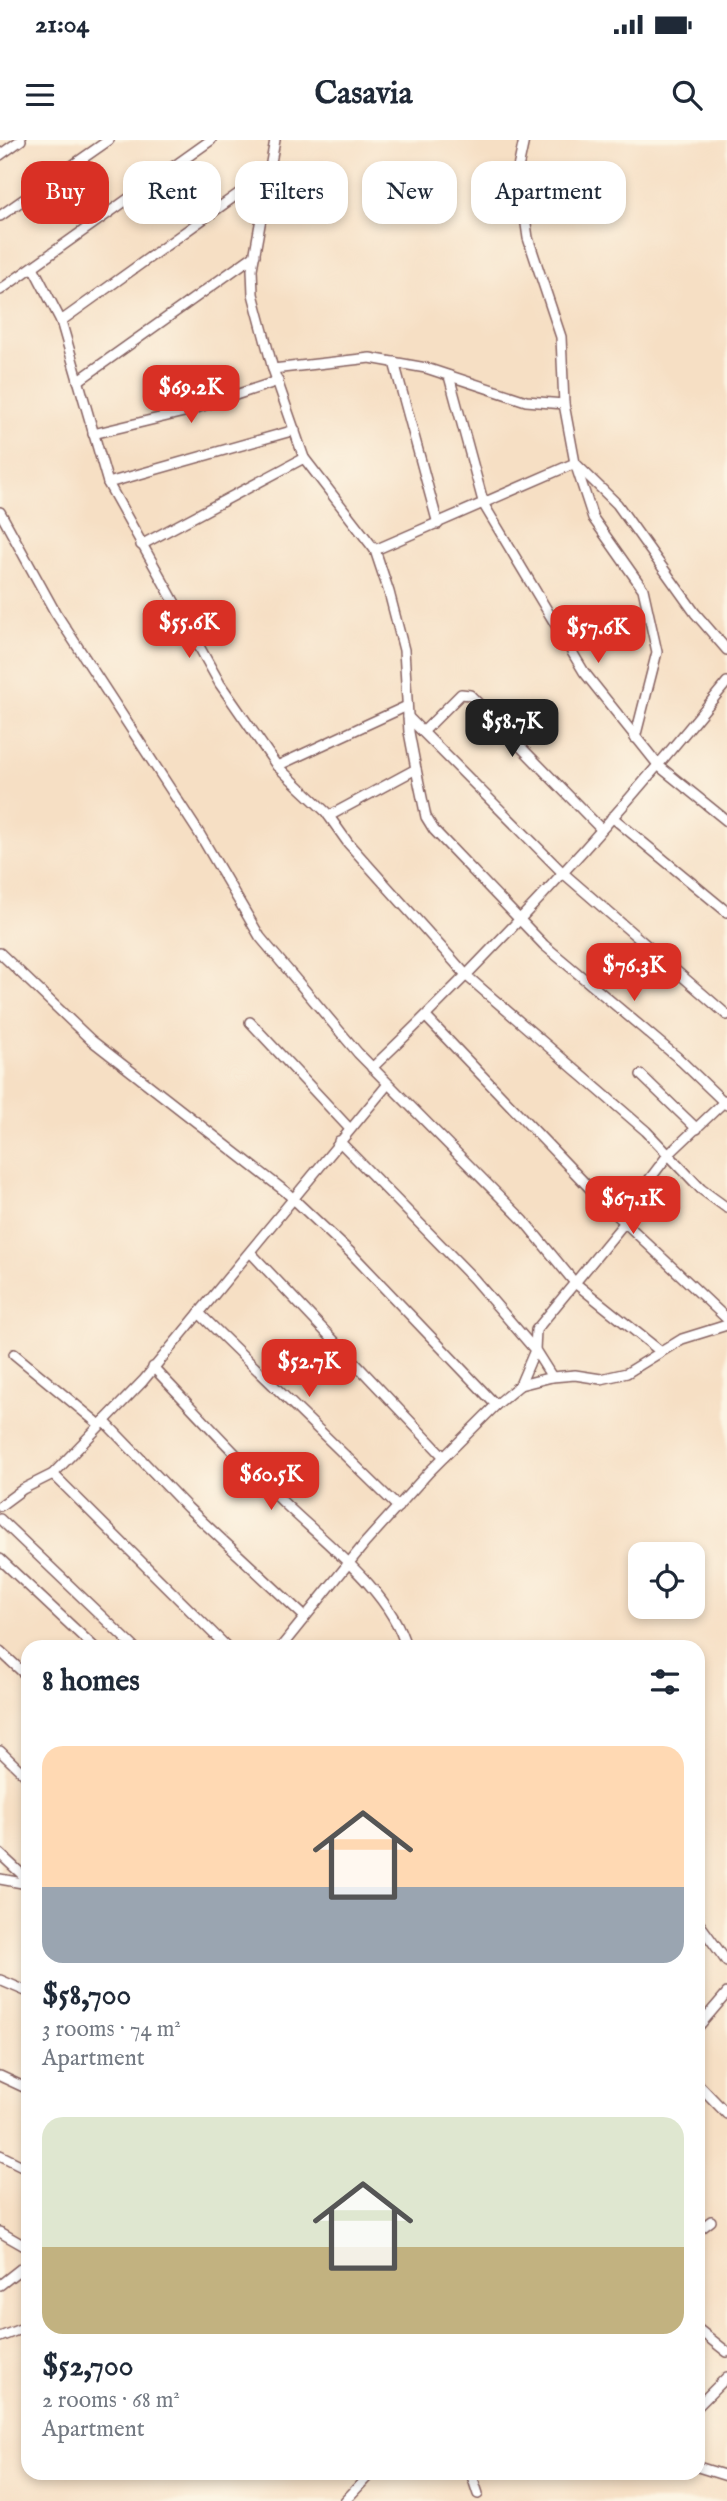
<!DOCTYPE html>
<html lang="en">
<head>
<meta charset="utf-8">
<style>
  :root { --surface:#fff; --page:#f2f2f3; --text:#1f2937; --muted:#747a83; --accent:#d93025 }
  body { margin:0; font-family:"IM FELL English",serif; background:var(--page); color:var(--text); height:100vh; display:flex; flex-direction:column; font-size:26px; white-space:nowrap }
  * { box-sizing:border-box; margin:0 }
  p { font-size:23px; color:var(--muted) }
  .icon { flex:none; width:38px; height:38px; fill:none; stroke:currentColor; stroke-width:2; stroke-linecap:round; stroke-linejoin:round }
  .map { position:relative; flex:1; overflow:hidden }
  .sheet { position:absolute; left:21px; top:1500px; width:684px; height:840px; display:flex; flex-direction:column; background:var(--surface); border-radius:21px; box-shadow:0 4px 10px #0003 }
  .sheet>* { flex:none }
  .guide { position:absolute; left:21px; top:21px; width:686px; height:63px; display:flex; gap:14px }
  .tools { position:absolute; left:628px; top:1402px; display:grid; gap:14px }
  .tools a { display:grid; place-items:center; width:77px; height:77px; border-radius:14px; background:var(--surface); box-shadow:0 4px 10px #0003; font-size:35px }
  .price { position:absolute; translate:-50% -60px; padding:0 16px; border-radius:14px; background:var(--accent); color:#fff; font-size:23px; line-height:46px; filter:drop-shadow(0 2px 4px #0008) }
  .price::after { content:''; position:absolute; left:50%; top:42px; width:21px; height:16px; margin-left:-10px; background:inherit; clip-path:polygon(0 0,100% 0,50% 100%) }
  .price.current { background:#222; color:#fff }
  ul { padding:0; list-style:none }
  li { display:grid; align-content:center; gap:14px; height:371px; padding:0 21px }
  li span { display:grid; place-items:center; height:217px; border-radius:21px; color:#555 }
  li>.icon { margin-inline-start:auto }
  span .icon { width:126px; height:126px; fill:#fffc; stroke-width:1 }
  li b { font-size:30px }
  h2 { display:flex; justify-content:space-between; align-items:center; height:84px; padding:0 21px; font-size:30px }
  .pill { padding:0 24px; border-radius:21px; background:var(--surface); box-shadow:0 4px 10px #0003; font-size:24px; line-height:63px }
  .pill.current { background:var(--accent); color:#fff }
  .status { display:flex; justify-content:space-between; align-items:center; height:49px; padding:0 35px; background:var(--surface); direction:ltr }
  .status svg { height:19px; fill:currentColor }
  header { display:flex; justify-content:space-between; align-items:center; height:91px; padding:0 21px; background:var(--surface); font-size:32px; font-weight:700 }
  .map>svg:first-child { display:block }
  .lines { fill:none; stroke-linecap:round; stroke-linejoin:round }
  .minor-casing { stroke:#866261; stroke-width:12 }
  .minor { stroke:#fff; stroke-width:9 }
</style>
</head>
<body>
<div class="status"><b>21:04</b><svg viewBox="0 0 49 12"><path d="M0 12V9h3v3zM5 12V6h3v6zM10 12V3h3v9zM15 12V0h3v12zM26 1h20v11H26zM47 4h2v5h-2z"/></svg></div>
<header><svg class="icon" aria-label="menu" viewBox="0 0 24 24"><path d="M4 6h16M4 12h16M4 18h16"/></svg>Casavia<svg class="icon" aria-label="search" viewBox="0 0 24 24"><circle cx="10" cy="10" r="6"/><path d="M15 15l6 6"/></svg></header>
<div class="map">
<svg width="727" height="2361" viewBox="0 0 727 2361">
  <rect width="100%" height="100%" fill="#fcf5e5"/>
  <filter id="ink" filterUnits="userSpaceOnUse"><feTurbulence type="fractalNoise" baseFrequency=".0143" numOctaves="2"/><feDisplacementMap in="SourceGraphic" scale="14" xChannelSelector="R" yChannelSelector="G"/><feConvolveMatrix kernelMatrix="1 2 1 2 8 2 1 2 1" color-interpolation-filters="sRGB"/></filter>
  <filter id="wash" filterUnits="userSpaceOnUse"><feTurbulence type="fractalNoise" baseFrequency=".00686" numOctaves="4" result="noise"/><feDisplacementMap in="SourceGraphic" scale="28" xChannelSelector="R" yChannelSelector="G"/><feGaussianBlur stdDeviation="1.57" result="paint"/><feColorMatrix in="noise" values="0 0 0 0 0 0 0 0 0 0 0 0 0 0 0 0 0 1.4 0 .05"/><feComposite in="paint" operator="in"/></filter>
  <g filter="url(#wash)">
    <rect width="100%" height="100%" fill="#f6dfc4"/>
  </g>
  <g filter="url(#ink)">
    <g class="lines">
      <defs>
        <g id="minor">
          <path d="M275,0L252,129L253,154L273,229L304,318L375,410L389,452L404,510L409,592L416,629L426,677L434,690L544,805L677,917L727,965"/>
          <path d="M524,0L518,28L528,98L561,197L564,264L575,323L593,378L643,449L657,512L635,598"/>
          <path d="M0,15L21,0"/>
          <path d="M0,76L109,0"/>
          <path d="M33,127L61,181L108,343L220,544L277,626L326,672L348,703L468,837L646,991L701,1049L727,1068"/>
          <path d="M0,150L211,0"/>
          <path d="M61,181L270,31"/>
          <path d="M394,222L438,384"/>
          <path d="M273,229L370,218L426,228L526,261L564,264"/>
          <path d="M449,236L484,365L584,532L659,626L727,681"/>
          <path d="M78,241L255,115"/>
          <path d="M93,294L184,272L278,241"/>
          <path d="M108,343L295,290"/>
          <path d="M0,372L55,472L199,693L260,797L358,913L524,1081L575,1143L660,1211"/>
          <path d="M141,405L304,318"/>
          <path d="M375,410L575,323L617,364L695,473L727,510"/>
          <path d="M408,577L562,732L727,875"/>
          <path d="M423,592L461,554L470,555L601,689"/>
          <path d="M277,626L407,566"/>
          <path d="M329,676L416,629"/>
          <path d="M612,677L727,772"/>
          <path d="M0,813L91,900L286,1052L350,1112L496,1265"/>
          <path d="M426,877L600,1059L727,1179"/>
          <path d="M250,882L349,988"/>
          <path d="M372,928C499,807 617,678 727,542"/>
          <path d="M641,935L697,989"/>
          <path d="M339,1001L473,1138L535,1210L520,1245"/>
          <path d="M250,1112L444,1317"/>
          <path d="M199,1173L398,1367"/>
          <path d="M14,1214L100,1285"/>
          <path d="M153,1227C195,1271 236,1316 279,1358C319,1398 391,1450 406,1507"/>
          <path d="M552,1237L535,1210L536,1190L625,1082L646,1044L668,1015L726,960"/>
          <path d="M104,1281L188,1368L305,1477"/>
          <path d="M53,1334L227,1507"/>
          <path d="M0,1366L23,1349L53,1334L143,1241L388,944"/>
          <path d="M0,1379L134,1507"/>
          <path d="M0,1419L94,1507"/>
          <path d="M281,1507L365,1403L429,1332L496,1265L520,1245L552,1237L575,1235L601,1239L627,1233L682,1199L727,1185"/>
          <path d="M0,1511L28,1537"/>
          <path d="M0,1611L28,1638"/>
          <path d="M0,1714L28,1740"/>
          <path d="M0,1739L28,1744"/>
          <path d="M698,1782L727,1822"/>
          <path d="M0,1840L28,1852"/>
          <path d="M698,1887L727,1853"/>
          <path d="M0,1936L28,1949"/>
          <path d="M698,1944L727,1974"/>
          <path d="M0,2015L28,2029"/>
          <path d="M698,2091L711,2081"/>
          <path d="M0,2092L28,2108"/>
          <path d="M0,2145L28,2123"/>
          <path d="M698,2189L727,2212"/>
          <path d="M0,2197L28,2186"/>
          <path d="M698,2266L727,2237"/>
          <path d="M698,2327L727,2336"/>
          <path d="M471,2333L478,2354"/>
          <path d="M345,2361L371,2333"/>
        </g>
      </defs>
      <!-- minor casing -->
      <use href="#minor" class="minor-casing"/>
      <!-- minor -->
      <use href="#minor" class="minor"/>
    </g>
  </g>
</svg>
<div class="tools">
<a><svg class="icon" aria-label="locate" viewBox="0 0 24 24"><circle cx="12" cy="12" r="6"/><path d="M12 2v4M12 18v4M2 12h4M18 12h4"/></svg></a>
</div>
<b class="price" style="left:191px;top:285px">$69.2K</b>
<b class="price" style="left:189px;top:520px">$55.6K</b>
<b class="price" style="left:598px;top:525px">$57.6K</b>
<b class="price current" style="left:512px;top:619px">$58.7K</b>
<b class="price" style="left:634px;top:863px">$76.3K</b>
<b class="price" style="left:633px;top:1096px">$67.1K</b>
<b class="price" style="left:309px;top:1259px">$52.7K</b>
<b class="price" style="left:271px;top:1372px">$60.5K</b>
<div class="guide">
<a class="pill current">Buy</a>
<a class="pill">Rent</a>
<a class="pill">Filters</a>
<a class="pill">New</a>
<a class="pill">Apartment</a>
</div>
<section class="sheet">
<h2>8 homes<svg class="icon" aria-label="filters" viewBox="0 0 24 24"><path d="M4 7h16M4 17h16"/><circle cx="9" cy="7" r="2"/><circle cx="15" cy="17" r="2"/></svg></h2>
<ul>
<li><span style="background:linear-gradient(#ffd9b3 65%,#9aa5b1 0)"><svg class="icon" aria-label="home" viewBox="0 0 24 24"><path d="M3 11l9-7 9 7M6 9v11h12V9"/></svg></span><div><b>$58,700</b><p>3 rooms · 74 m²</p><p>Apartment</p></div></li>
<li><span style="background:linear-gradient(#dfe7d0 60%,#c2b280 0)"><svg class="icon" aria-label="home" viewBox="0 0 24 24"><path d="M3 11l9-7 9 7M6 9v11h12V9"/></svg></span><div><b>$52,700</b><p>2 rooms · 68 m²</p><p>Apartment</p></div></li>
</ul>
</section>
</div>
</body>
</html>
